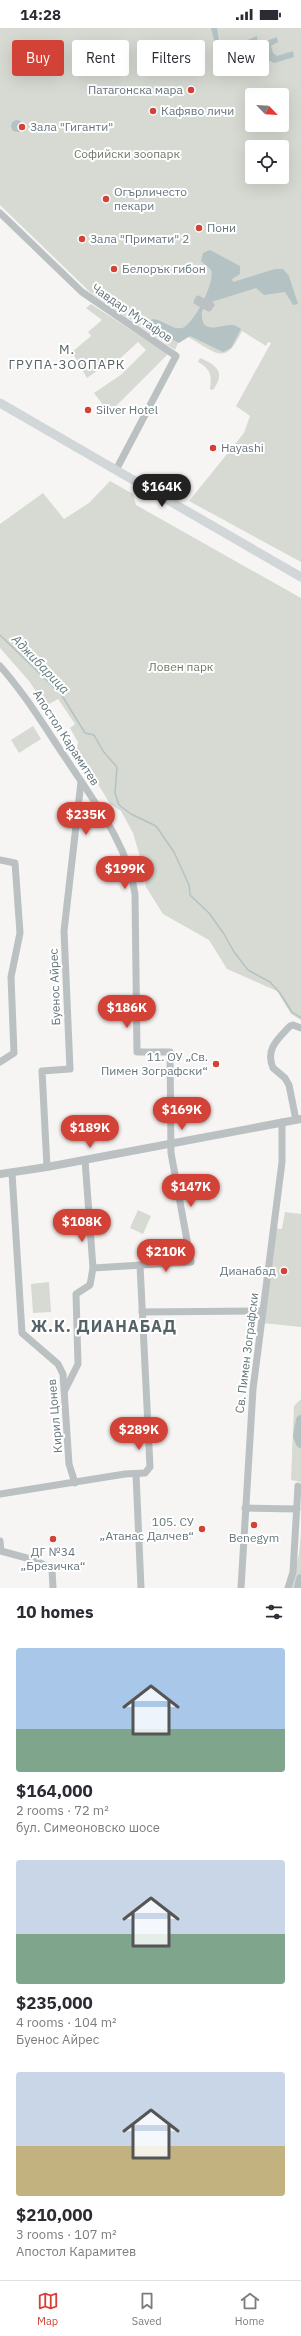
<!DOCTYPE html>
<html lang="en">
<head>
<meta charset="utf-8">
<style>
  :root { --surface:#fff; --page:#f7f7f7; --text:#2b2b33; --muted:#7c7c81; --line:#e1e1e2; --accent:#d34236 }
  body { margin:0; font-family:"IBM Plex Sans",sans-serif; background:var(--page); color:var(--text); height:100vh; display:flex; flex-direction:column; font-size:15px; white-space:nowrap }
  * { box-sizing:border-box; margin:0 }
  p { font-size:13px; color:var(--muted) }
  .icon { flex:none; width:22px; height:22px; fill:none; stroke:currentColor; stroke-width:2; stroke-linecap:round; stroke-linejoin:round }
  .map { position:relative; height:1560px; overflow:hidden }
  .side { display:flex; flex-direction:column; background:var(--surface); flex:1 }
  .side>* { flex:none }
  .banner { position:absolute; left:12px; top:12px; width:277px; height:36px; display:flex; gap:8px }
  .needle { width:26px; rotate:115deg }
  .fabs { position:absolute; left:245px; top:60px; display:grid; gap:8px }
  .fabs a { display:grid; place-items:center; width:44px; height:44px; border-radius:4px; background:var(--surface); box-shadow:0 4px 16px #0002; font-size:20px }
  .price { position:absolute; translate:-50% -34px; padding:0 9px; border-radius:14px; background:var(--accent); color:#fff; font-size:13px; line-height:26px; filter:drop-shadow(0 1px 2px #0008) }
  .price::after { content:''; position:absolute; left:50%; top:24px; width:12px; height:9px; margin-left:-6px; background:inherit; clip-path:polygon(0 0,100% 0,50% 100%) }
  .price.current { background:#222; color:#fff }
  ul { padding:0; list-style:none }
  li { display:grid; align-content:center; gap:8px; height:212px; padding:0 16px }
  li span { display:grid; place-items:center; height:124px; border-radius:4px; color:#555 }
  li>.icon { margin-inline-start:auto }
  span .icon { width:72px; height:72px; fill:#fffc; stroke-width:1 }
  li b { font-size:17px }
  h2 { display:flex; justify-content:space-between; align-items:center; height:48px; padding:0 16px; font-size:17px }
  .chip { padding:0 14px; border-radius:4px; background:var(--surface); box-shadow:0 4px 16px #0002; font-size:14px; line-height:36px }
  .chip.current { background:var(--accent); color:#fff }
  .status { display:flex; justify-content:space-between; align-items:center; height:28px; padding:0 20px; background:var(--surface); direction:ltr }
  .status svg { height:11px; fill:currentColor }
  .tabs { display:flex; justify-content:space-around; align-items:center; height:56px; border-top:1px solid var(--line); background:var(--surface); font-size:11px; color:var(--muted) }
  .tabs a { display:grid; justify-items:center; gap:2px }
  .tabs .current { color:var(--accent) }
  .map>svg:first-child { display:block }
  .green { fill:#d6dad2; fill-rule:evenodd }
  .water { fill:#b4c2c4 }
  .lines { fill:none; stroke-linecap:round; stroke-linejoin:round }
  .stream { stroke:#b4c2c4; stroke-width:1.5 }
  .river { stroke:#b4c2c4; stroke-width:10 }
  .pedestrian { stroke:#bbc0c2; stroke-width:5 }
  .minor { stroke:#bbc0c2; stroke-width:7 }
  .tertiary { stroke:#bbc0c2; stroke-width:8 }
  .secondary { stroke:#d1d6d8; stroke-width:9 }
  .poi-dot { fill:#d34236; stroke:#fff; stroke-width:1.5 }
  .labels { text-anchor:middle; stroke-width:4; stroke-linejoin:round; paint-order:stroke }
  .poi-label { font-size:12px; fill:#64757b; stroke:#fff; text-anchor:start }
  .park-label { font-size:12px; fill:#6d7966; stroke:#fff }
  .street-label { font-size:12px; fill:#64757b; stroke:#fff }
  .neighbourhood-label { font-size:13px; letter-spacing:1px; fill:#556267; stroke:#fff }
  .water-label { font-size:13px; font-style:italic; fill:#637b7e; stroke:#fff }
  .district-label { font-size:16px; font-weight:bold; letter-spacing:1px; fill:#556267; stroke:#fff }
</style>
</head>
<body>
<div class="status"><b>14:28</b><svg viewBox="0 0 49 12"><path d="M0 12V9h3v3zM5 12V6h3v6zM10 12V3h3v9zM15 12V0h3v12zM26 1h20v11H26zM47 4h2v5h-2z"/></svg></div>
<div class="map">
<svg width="301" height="1560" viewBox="0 0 301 1560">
  <rect width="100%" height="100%" fill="#f6f5f3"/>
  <!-- green -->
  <g class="green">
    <path d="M0,0H301V534L189,473L244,405L250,388L236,378L271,315L268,314L266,318L242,303C225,339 217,325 188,309L179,313L175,322L91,265L0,177ZM252,67H282V97H252ZM252,119H282V149H252Z"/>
    <path d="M91,276L168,326L109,385L94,365L122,346L146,322L138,314L115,335L112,332L87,350L72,324L91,308L88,304L102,292L86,280Z"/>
    <path d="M200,330C217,337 226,345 213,362L210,361C212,348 211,341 198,334Z"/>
    <path d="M110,453L133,466L136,477L301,570V992L291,986L277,963L227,941L209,912L163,886L146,859L141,832L133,805L121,783L110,776L77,721L78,714L70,700L75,696L58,671L46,678L29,653L0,620V496L43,465L64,491L89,475Z"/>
    <path d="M33,698L41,711L19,725L11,712Z"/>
    <path d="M138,1182L151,1188L143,1206L130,1200Z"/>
    <path d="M285,1184L301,1186V1299L262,1295L273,1200L282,1201Z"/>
    <path d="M49,1254L51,1284L33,1285L31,1256Z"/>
    <path d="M301,1371V1454L291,1452L294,1378Z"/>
    <path d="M301,1504V1560H290L299,1526Z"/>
  </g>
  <!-- water -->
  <g class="water">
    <path d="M211,0H217L219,13L233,17L242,14L243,17L228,22L215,16Z"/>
    <path d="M257,8L258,16L277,9L278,14L271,18L273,25L277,28L293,23L294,29L274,35L266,31L264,25L246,16L245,13Z"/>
    <circle cx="17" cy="98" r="6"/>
    <path d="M210,222L240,238V246L232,251L233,254L275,241H283L289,248L298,276L293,277L285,264L264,267L256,260L208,275C204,279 201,283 202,289C203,307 223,296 232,297C235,297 238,299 241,301L231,320L223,324L190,308L179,315L154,301L149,294L153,291C163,292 172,302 182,300C194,297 216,252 211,242L201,233L203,225Z"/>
  </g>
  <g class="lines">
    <!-- stream -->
    <path class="stream" d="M0,607L61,666L85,705L94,707L103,723L117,739L115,765L119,777L131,786L156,798L174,824L189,857L190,867L209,885L224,906L234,924L248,942L270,954L280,965L292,984L301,990"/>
    <!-- river -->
    <g class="river">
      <path d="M301,1392L298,1408L301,1415"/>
      <path d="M299,1560L301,1551"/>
    </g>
    <!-- pedestrian -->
    <path class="pedestrian" d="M198,270L212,277L209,281L196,274Z"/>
    <!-- minor -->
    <g class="minor">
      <path d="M0,185L82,264L176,328L116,442"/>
      <path d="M0,638C25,666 44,698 65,729C92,771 128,816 135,866L137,1024H170L171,1125L191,1234L93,1240"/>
      <path d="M0,832L15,835L20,905L11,949L14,1025L0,1034"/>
      <path d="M296,1092L289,1057L285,1050L273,1040C265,1021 278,1011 290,998L293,997L301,1000"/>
      <path d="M47,1139L42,1043L70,1041L64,903L81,754"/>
      <path d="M12,1145L22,1305L58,1336L63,1346L69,1436L75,1455"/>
      <path d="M142,1284L263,1283"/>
      <path d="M65,1362L78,1336L76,1266L90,1257L93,1240L85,1132"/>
      <path d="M136,1446L141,1560"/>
      <path d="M0,1466L125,1446L145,1445L150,1439L140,1237"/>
      <path d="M245,1480L297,1481"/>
      <path d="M0,1513L1,1523L34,1532L52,1541L53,1560"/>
      <path d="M241,1560L253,1361L282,1134V1094"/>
      <path d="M288,1560L293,1544L298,1458"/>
    </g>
    <!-- tertiary -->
    <path class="tertiary" d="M0,1146L47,1139L301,1091"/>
    <!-- secondary -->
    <path class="secondary" d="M0,375L301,549"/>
  </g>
  <!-- markers -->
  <g class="poi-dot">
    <circle cx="191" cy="62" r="4"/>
    <circle cx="153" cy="83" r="4"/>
    <circle cx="22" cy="99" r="4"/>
    <circle cx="106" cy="171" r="4"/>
    <circle cx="199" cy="200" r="4"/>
    <circle cx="82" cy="211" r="4"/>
    <circle cx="114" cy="241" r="4"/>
    <circle cx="88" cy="382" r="4"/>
    <circle cx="213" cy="420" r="4"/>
    <circle cx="216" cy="1036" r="4"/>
    <circle cx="284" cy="1243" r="4"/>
    <circle cx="254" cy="1497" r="4"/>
    <circle cx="202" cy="1501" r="4"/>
    <circle cx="53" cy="1511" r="4"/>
  </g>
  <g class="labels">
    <!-- poi labels -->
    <g class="poi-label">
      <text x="183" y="66" text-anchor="end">Патагонска мара</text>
      <text x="161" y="87">Кафяво личи</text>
      <text x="30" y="103">Зала "Гиганти"</text>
      <text x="114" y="168">Огърличесто<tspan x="114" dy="14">пекари</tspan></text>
      <text x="207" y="204">Пони</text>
      <text x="90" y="215">Зала "Примати" 2</text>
      <text x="122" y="245">Белорък гибон</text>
      <text x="96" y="386">Silver Hotel</text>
      <text x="221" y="424">Hayashi</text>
      <text x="208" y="1033" text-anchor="end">11. ОУ „Св.<tspan x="208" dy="14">Пимен Зографски“</tspan></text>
      <text x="276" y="1247" text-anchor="end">Дианабад</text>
      <text x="194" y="1498" text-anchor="end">105. СУ<tspan x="194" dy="14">„Атанас Далчев“</tspan></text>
      <text x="254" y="1514" text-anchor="middle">Benegym</text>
      <text x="53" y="1528" text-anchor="middle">ДГ №34<tspan x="53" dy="14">„Брезичка“</tspan></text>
    </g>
    <!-- park labels -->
    <g class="park-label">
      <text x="127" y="130">Софийски зоопарк</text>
      <text x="181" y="643">Ловен парк</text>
    </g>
    <!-- street labels -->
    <g class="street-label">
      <text transform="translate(132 285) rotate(34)" y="4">Чавдар Мутафов</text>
      <text transform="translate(66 710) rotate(57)" y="4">Апостол Карамитев</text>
      <text transform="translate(55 959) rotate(-92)" y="4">Буенос Айрес</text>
      <text transform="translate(247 1325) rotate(-83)" y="4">Св. Пимен Зографски</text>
      <text transform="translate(55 1388) rotate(-95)" y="4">Кирил Цонев</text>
    </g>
    <!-- neighbourhood labels -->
    <g class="neighbourhood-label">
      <text x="67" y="326">М.<tspan x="67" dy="15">ГРУПА-ЗООПАРК</tspan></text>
    </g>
    <!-- water labels -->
    <g class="water-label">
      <text transform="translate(41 636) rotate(46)" y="5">Аджибарица</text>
    </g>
    <!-- district labels -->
    <g class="district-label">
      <text x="104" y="1304">Ж.К. ДИАНАБАД</text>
    </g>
  </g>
</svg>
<div class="fabs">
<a><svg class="needle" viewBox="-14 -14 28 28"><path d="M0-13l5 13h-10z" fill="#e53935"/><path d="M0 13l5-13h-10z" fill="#7c7c81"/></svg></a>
<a><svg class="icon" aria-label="locate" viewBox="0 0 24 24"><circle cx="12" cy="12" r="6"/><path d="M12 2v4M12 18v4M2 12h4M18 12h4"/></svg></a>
</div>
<b class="price current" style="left:162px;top:480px">$164K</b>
<b class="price" style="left:86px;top:808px">$235K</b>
<b class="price" style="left:125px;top:862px">$199K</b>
<b class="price" style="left:127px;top:1001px">$186K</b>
<b class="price" style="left:182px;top:1103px">$169K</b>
<b class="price" style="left:90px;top:1121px">$189K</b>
<b class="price" style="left:191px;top:1180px">$147K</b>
<b class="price" style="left:82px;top:1215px">$108K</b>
<b class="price" style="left:166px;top:1245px">$210K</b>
<b class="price" style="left:139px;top:1423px">$289K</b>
<div class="banner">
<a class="chip current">Buy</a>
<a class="chip">Rent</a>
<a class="chip">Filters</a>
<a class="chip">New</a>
</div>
</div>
<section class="side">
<h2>10 homes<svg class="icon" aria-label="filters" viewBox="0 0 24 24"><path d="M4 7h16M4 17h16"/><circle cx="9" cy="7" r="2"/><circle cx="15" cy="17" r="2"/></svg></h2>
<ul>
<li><span style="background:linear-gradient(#a9c7e8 65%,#7fa58c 0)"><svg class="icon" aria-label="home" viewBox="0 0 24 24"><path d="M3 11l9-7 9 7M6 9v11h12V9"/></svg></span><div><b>$164,000</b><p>2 rooms · 72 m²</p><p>бул. Симеоновско шосе</p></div></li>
<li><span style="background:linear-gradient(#c9d6e8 60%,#7fa58c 0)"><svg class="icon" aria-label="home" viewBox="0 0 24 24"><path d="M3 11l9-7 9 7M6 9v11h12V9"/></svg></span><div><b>$235,000</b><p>4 rooms · 104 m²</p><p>Буенос Айрес</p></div></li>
<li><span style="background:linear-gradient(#c9d6e8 60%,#c2b280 0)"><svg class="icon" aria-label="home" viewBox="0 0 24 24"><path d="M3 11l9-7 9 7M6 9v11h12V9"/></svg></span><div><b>$210,000</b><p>3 rooms · 107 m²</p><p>Апостол Карамитев</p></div></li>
</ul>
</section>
<nav class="tabs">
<a class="current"><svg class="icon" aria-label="map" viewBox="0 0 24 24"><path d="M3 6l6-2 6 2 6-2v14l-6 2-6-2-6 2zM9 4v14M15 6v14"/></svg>Map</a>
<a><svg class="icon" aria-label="saved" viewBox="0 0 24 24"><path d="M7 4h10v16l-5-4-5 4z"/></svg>Saved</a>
<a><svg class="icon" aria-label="home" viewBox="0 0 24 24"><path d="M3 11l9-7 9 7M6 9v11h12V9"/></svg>Home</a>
</nav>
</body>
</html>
